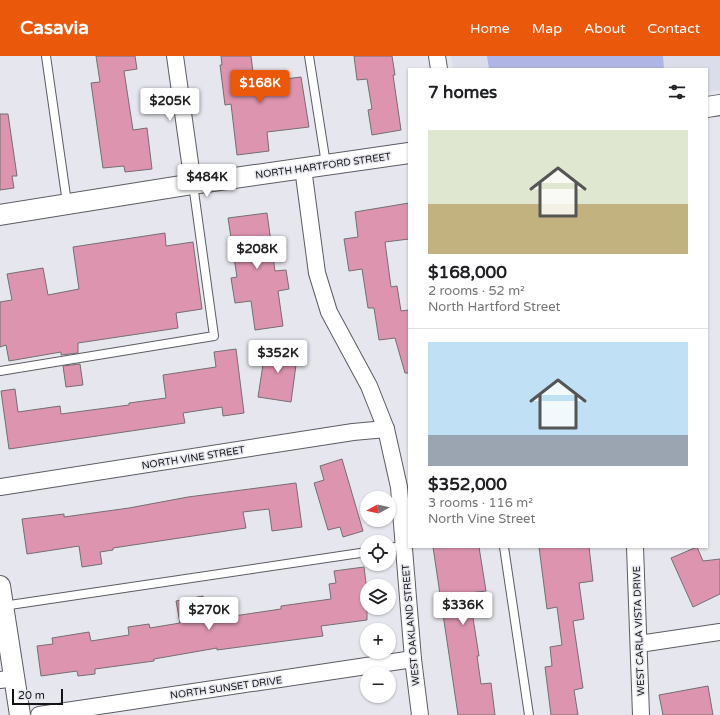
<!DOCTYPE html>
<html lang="en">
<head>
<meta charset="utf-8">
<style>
  :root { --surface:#fff; --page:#f6f6f6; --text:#202124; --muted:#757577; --line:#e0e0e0; --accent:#ea580c }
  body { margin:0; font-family:"Varela Round",sans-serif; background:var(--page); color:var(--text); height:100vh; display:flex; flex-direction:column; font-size:15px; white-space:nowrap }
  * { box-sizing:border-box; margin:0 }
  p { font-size:13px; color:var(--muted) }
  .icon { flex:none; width:22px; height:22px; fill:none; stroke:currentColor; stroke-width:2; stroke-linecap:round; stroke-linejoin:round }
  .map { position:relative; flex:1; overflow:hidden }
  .drawer { position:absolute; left:408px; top:12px; width:300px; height:480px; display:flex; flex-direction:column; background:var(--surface); border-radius:0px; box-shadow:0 1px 3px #0004 }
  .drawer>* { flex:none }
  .needle { width:26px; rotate:262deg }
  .tools { position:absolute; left:360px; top:435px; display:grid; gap:8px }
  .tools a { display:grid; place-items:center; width:36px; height:36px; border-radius:50%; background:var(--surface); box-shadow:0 1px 3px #0004; font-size:20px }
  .scale { position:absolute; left:12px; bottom:10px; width:51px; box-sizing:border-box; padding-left:4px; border:2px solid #141416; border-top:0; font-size:11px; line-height:14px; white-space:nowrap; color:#141416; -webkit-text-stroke:3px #e6e7ee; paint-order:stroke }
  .price { position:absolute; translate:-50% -34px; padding:0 9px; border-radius:4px; background:#fff; color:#222; font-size:13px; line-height:26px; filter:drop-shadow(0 1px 2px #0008) }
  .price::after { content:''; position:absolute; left:50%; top:24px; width:12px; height:9px; margin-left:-6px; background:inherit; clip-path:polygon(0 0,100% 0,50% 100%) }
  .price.active { background:var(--accent); color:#fff }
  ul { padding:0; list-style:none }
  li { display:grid; align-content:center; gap:8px; height:212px; padding:0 20px }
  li+li { border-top:1px solid var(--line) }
  li span { display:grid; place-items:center; height:124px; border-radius:0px; color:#555 }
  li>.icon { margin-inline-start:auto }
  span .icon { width:72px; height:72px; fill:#fffc; stroke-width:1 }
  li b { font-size:17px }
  h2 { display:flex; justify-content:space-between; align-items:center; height:48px; padding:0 20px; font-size:17px }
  header { display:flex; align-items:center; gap:24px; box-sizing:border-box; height:56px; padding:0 20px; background:var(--accent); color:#fff }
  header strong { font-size:19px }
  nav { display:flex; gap:22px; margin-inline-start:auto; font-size:14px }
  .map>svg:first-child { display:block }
  .built { fill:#dbddeb }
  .green { fill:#afb5e5 }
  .building { fill:#dd95af; stroke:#756e70 }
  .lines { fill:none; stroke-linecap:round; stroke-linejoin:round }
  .service-casing { stroke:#5c5d63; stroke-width:10 }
  .minor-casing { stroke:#5c5d63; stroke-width:18 }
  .tertiary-casing { stroke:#5c5d63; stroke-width:22 }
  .service { stroke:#fff; stroke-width:8 }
  .minor { stroke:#fff; stroke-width:16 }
  .tertiary { stroke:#fff; stroke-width:20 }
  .labels { text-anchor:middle; stroke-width:3; stroke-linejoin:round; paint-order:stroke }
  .street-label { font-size:10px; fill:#141416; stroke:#e6e7ee }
</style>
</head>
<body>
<header>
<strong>Casavia</strong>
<nav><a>Home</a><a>Map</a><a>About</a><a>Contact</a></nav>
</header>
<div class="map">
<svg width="720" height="659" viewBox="0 0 720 659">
  <rect width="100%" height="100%" fill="#e6e7ee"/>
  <!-- built -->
  <path class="built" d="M451,0H720V34L707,36V13H453Z"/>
  <!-- green -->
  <path class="green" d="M487,0H663L664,13H489Z"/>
  <!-- building -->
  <g class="building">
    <path d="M96,0H135L137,13L124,15L133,74L147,72L152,113L125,116L124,110L103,112L91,27L100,26Z"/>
    <path d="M221,0H251L254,24L277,21V24L301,21L309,71L267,76L269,95L237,99L231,48L225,49L220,9H222Z"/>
    <path d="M354,0H392L395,19H393L401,74L372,79L368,54L372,53L367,23L357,24Z"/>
    <path d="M0,58H8L17,120H12L14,132L0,134Z"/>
    <path d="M409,147V183L385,186L391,231L397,230L401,255L409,254V317H405L395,282L379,284L374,252H368L362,213L349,215L344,183L358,181L355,156Z"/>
    <path d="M267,157L275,215L286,214L289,233L278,235L283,270L255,274L251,245L235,247L231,222L237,221L228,162Z"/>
    <path d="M165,177L166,190L193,186L202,253L176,257L178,272L78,287V297L61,299V296L9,305L6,289L0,291V246L12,244L7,218L43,212L48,239L79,233L73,191Z"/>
    <path d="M266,289L298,294L291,346L258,341Z"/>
    <path d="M236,293L244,357L223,360L222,351L183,357L185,367L9,393L1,335L15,333L18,356L60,350L61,358L129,349V347L166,342L163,319L216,311L214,296Z"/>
    <path d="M80,308L83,329L66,331L63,310Z"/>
    <path d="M342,403L363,475L343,481L340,471L328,474L314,427L324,424L320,410Z"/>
    <path d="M296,427L302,471L272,475L269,453L243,456L246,472L113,492V494L100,496L102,508L82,511L79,490L27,498L22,463L64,458V461L129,452L188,441Z"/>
    <path d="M433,491H479L486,535L469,537L479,600H477L481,628L491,627L495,659H458Z"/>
    <path d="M539,491H589L593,525L579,527L584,563L573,565L583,632L574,634L578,659H551L545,611L552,610L550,591L562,589L557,551L547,553Z"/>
    <path d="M697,491L703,505L720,503V538L693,551L671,502Z"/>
    <path d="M364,511L367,535V564L321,570L323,580L217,594V592L154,603V605L95,613V618L78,620L77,615L41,620L37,590L53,588L52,582L89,576L91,585L129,579L128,571L149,568L150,572L180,567L176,545L203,540L207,564L281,553V550L331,543L329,528L336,527L334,515Z"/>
    <path d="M708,630L713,659H663L659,639Z"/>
  </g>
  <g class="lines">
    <defs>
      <g id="service">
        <path d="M46,0L67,147"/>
        <path d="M309,0L326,108"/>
        <path d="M0,315L214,280L193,128"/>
        <path d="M504,491L529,659"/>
        <path d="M389,492L403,490"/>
        <path d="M3,550L367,496"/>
      </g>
      <g id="minor">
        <path d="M175,0L193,128"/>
        <path d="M437,0L439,13"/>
        <path d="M303,112L317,217L329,256L369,330L386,373L399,431L413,603L420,659"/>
        <path d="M0,431L353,376L386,373"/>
        <path d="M635,491L641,659"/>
        <path d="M639,588L720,576"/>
        <path d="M0,624L15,622"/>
        <path d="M39,659L413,603"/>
      </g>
      <g id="tertiary">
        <path d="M707,51L720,49"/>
        <path d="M0,159L193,128L409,97"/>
        <path d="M0,530L20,659"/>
      </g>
    </defs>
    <!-- service casing -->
    <use href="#service" class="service-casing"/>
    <!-- minor casing -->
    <use href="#minor" class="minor-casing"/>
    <!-- tertiary casing -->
    <use href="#tertiary" class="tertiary-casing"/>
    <!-- service -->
    <use href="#service" class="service"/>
    <!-- minor -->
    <use href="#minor" class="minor"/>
    <!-- tertiary -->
    <use href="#tertiary" class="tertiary"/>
  </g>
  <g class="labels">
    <!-- street labels -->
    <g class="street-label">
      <text transform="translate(323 109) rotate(-8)" y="4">NORTH HARTFORD STREET</text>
      <text transform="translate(193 401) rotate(-9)" y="4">NORTH VINE STREET</text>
      <text transform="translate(410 569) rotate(-95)" y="4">WEST OAKLAND STREET</text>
      <text transform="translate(638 575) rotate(-92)" y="4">WEST CARLA VISTA DRIVE</text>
      <text transform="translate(226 631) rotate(-8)" y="4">NORTH SUNSET DRIVE</text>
    </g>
  </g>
</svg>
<div class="tools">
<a><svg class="needle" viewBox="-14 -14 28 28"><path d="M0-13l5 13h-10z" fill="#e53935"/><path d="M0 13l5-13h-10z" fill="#757577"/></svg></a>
<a><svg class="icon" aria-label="locate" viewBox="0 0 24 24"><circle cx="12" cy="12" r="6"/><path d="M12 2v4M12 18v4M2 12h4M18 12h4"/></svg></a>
<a><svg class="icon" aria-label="layers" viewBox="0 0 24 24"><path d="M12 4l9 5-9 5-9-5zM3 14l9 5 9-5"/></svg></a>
<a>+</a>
<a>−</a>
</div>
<div class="scale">20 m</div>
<b class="price active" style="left:260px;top:48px">$168K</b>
<b class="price" style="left:170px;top:66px">$205K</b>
<b class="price" style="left:207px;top:142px">$484K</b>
<b class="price" style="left:257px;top:214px">$208K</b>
<b class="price" style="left:278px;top:318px">$352K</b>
<b class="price" style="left:463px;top:570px">$336K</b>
<b class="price" style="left:209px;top:575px">$270K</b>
<section class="drawer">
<h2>7 homes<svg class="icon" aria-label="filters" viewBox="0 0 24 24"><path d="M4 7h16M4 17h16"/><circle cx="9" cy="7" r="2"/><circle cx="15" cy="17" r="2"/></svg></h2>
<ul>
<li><span style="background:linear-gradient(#dfe7d0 60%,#c2b280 0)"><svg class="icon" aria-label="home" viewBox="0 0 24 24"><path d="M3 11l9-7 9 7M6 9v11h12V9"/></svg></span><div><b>$168,000</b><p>2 rooms · 52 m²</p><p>North Hartford Street</p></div></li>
<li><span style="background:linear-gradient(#bfe0f5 75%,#9aa5b1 0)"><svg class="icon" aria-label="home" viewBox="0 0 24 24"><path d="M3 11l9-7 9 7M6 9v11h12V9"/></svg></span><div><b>$352,000</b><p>3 rooms · 116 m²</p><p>North Vine Street</p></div></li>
</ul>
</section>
</div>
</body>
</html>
